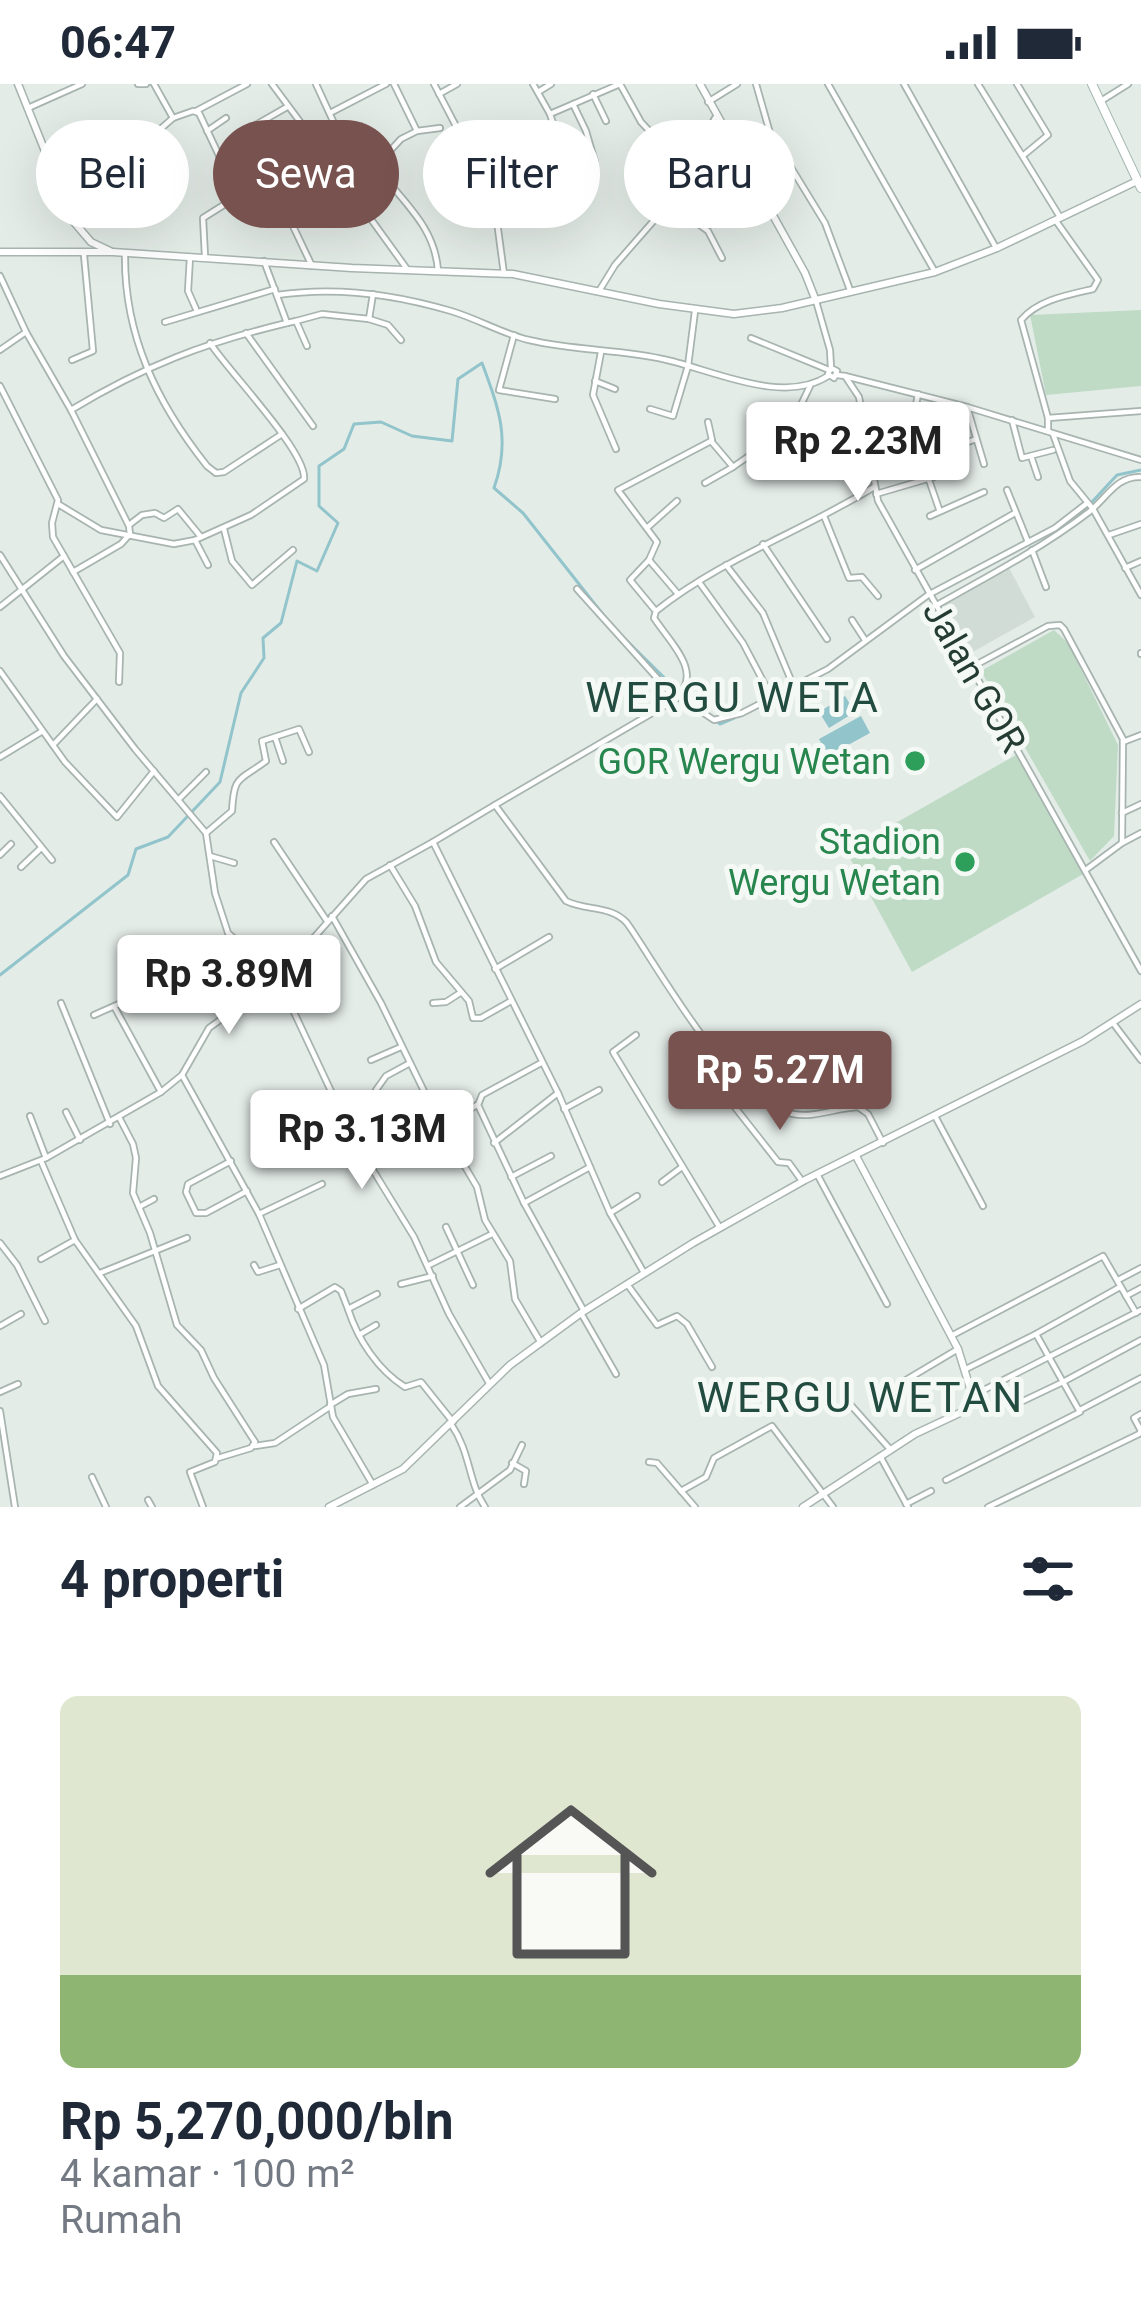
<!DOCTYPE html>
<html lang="id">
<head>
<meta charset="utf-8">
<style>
  :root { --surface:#fff; --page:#f6f6f7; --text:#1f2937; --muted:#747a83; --line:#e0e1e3; --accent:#78524e }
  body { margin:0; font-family:Roboto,sans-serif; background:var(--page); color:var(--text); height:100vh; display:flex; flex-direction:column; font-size:45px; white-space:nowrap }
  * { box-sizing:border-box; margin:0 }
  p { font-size:39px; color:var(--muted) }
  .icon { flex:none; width:66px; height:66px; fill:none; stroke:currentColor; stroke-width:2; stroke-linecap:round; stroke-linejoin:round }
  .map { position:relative; height:1423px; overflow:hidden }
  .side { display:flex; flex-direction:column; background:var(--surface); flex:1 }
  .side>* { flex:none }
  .banner { position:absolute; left:36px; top:36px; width:1071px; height:108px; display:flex; gap:24px }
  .price { position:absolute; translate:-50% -102px; padding:0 27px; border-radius:12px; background:#fff; color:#222; font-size:39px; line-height:78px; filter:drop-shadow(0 3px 6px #0008) }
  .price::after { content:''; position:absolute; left:50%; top:72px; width:36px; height:27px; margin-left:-18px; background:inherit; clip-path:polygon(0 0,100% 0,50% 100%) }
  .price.current { background:var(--accent); color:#fff }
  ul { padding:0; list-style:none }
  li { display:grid; align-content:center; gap:24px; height:636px; padding:0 60px }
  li+li { border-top:3px solid var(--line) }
  li span { display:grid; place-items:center; height:372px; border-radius:18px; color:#555 }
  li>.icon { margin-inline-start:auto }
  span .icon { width:216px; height:216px; fill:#fffc; stroke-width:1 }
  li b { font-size:51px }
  h2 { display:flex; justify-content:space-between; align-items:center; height:144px; padding:0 60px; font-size:51px }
  .chip { padding:0 42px; border-radius:54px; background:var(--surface); box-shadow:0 12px 48px #0002; font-size:42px; line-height:108px }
  .chip.current { background:var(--accent); color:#fff }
  .status { display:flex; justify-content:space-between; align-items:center; height:84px; padding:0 60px; background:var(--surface); direction:ltr }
  .status svg { height:33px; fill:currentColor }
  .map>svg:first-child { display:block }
  .built { fill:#d2dcd7 }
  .green { fill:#bfdbc6 }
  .water { fill:#92c4cb }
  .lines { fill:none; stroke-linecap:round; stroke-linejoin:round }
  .stream { stroke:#92c4cb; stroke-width:3 }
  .minor-casing { stroke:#a7b4af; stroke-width:8 }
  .tertiary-casing { stroke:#a7b4af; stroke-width:9 }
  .secondary-casing { stroke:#a3b7af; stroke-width:10 }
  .minor { stroke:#fff; stroke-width:4.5 }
  .tertiary { stroke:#fff; stroke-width:6 }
  .secondary { stroke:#fff; stroke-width:8 }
  .leisure-dot { fill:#2e9e5b; stroke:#f4f9f6; stroke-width:4.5 }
  .labels { text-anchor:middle; stroke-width:10; stroke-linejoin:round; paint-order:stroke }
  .street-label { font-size:36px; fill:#253c35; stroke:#f4f9f6 }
  .leisure-label { font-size:36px; fill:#27864d; stroke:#f4f9f6; text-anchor:end }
  .quarter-label { font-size:42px; letter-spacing:3px; fill:#234c41; stroke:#f4f9f6 }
</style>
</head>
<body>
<div class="status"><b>06:47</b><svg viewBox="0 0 49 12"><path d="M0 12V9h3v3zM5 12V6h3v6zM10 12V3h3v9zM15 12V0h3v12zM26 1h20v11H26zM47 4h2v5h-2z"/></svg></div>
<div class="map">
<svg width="1141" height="1423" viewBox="0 0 1141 1423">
  <rect width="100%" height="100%" fill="#e4ece8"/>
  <!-- built -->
  <path class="built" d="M1007,480L1035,533L971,569L944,521Z"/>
  <!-- green -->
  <g class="green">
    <path d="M1141,226V302L1046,311L1030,231Z"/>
    <path d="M1054,546L1068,559L1118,661L1114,752L1090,777L981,587Z"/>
    <path d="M1016,671L1085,789L912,888L846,767Z"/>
  </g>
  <!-- water -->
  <g class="water">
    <path d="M845,612L855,628L829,644L819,628Z"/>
    <path d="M861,632L870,649L828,672L819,655Z"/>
  </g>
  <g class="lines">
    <!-- stream -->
    <g class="stream">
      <path d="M1078,433L1117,391L1141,386"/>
      <path d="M1041,454L1070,439"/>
      <path d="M623,553L697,626"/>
      <path d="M716,637L720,640L734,634"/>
      <path d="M0,891L128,791L136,765L168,753L220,698L241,609L264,574L263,554L281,539L297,477L317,487L338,439L319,422V382L344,365L354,340L381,338L412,352L452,357L458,295L482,279C499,325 511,356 494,404L523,429L605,533"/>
    </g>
    <defs>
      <g id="minor">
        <path d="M138,0H146"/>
        <path d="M154,0L173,34L193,27L199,29L238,112L203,134L205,172"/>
        <path d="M272,0L321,66"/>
        <path d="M316,0L339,50L321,66L407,185"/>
        <path d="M394,0L417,47L401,55L376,82C401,117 435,141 438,187"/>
        <path d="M434,0L469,67L463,72L491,130H496L504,190"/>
        <path d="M756,0L770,49L825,139L850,206"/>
        <path d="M828,0L935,188"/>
        <path d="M904,0L995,162"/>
        <path d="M978,0L1060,133"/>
        <path d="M1017,0L1048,51L1025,70"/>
        <path d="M538,8L551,0"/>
        <path d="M439,10L457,0"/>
        <path d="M593,10L606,37"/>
        <path d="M1101,17L1128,0"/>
        <path d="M708,18L737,0"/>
        <path d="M287,23L252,43L266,75L305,49"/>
        <path d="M28,24L82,0"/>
        <path d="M196,27L247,0"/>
        <path d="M330,29L386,0"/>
        <path d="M550,30L620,0L641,38L686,86"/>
        <path d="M207,47L226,34"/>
        <path d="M417,47L440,44"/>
        <path d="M149,55L173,34"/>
        <path d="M267,76L288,113L282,119L312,182"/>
        <path d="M223,79L260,60"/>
        <path d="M566,79L571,92L581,97L595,78L586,47L573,20"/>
        <path d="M668,118L708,147L722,174"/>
        <path d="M69,125L92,107"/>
        <path d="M496,130L538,120L541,115L537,93L566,79L550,30L533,0"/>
        <path d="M125,170C124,252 157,319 207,382L216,389L224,388L282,350"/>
        <path d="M190,173L188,207L196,225"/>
        <path d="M0,192L26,248L0,266"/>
        <path d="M599,207L615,181L664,125L715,34"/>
        <path d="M277,211C337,202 394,210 451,227C478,235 503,250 529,256C575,267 622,265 667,276C715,287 783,321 828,292"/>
        <path d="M816,217L830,266L831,284L837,287L834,294L828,290L831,284"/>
        <path d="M369,235L388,241L401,256"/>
        <path d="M296,237L322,230L369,235L373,210"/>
        <path d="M165,238L275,205"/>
        <path d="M287,239L296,237L307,262"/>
        <path d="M26,248L71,326L129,442L130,450L121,460L73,488"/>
        <path d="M246,249L313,342"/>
        <path d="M514,251L499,306L555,315"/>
        <path d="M751,254L829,286"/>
        <path d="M601,268L593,311L616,365"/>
        <path d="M72,276L93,267L84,171"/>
        <path d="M837,291L845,292L859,313L878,417L1141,887"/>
        <path d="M845,292L967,323L1141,376"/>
        <path d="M595,297L615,305"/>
        <path d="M0,302L58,416L52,439L53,453L120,569L119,598"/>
        <path d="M967,323L984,380"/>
        <path d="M650,325L673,332L688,282L695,227"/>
        <path d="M71,326C144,282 204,259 287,239L264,177"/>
        <path d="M1048,334L1021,236C1038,216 1067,211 1093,205L1098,196L1056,137"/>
        <path d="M1012,336L1022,374L1053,366"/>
        <path d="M708,338L712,356"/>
        <path d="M1048,347V334L1141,327"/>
        <path d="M1053,350L1070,397L1093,425L1141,511"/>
        <path d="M931,372L976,355"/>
        <path d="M1031,372L1038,393"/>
        <path d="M929,396L939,425"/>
        <path d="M705,399L733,383"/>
        <path d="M1007,406L1028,458"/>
        <path d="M876,410L934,393L914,332L918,310"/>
        <path d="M58,420L101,446L174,460L195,456L251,431L304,395C307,368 229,288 210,259"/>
        <path d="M824,432L849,494L862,493L878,512"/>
        <path d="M930,432L984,408"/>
        <path d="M129,441L142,431L155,429L164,434L178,425L201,453"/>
        <path d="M648,443L677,417"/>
        <path d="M224,445L232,477L252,501L293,466"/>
        <path d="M1109,451L1141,440"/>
        <path d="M195,456L208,481"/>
        <path d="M763,460L827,555"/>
        <path d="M1032,466L1046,503"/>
        <path d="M0,471L64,572L135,665L206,749L215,809L228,849L278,894L352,1052L414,1153L449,1230L489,1299"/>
        <path d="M649,476L630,496L654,525"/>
        <path d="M726,481L763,529L793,601"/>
        <path d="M1125,484L1141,477"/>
        <path d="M915,486L1015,429"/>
        <path d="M699,498L743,559L772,614"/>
        <path d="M577,505L676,615C704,588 671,560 654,534L656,527C723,474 803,447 874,403"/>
        <path d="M678,510L649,476L657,458L618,406L711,357L733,383L759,365L779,367L810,302"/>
        <path d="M935,522C987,493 1042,464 1089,428C1107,414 1116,392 1141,393"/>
        <path d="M0,523L64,472"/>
        <path d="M852,536L865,556"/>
        <path d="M1141,569V570"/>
        <path d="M970,584L1048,542L1060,541L1064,545L1123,655L1122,759L1087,785"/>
        <path d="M0,587L65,678L117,733L154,687"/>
        <path d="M685,608L699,626L714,636L742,629L828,585L928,511L1055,444L1086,420"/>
        <path d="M275,653L283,677"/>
        <path d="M1123,658L1141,651"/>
        <path d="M53,661L97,615"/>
        <path d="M0,673L41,648"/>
        <path d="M0,712L52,776"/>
        <path d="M179,715L206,688"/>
        <path d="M495,721L676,615"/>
        <path d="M1122,729L1141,720"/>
        <path d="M206,749L232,727C234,691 238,698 266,677L262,657L299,645L309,668"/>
        <path d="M274,758L327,837"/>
        <path d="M1122,759L1141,749"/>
        <path d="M0,771L11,760"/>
        <path d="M210,772L234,779"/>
        <path d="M390,781L415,822L436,878L469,917L473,934H481L511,917"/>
        <path d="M21,783L41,764"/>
        <path d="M332,832L381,919L441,1042L477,1103L485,1136L510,1177L515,1215L541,1259"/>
        <path d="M495,885L549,853"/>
        <path d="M61,919L110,1040"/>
        <path d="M433,919L446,918L460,909"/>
        <path d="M115,924L161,1008"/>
        <path d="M94,931L182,892L231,855"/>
        <path d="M1113,939L1141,976"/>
        <path d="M636,951L613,968L720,1144"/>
        <path d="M371,976L401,963"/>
        <path d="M541,979L482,1011L478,1021L524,1119L584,1227"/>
        <path d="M182,991L259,1130L324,1281L333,1333L373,1401"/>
        <path d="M376,1006L386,992L410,979"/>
        <path d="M730,1017L778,1078L789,1079L802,1097"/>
        <path d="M564,1025L599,1006"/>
        <path d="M66,1028L80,1056"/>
        <path d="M30,1032L46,1074"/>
        <path d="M936,1034L983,1122"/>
        <path d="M120,1035L133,1060L136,1074L133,1109L150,1149L177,1241L201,1266L214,1294L255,1358L251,1364L218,1374"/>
        <path d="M345,1037L361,1028"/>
        <path d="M441,1042L477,1021"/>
        <path d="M494,1059L558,1009"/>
        <path d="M41,1077L75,1156L136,1242L158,1302L217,1369L215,1378L190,1388L203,1423"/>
        <path d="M231,1077L188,1100L186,1108L196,1129H206L247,1107"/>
        <path d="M817,1090L887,1220"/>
        <path d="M0,1092L46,1074L161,1008L182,991L209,944L278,894L366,795L433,758"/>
        <path d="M511,1093L551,1072"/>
        <path d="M662,1098L682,1083"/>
        <path d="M524,1119L590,1083"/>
        <path d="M139,1123L154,1115"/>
        <path d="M610,1129L637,1112"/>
        <path d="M259,1130L322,1100"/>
        <path d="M446,1143L473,1201"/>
        <path d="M0,1159L17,1181L45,1237"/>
        <path d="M41,1175L75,1156"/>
        <path d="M254,1181L258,1188L280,1181"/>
        <path d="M429,1181L492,1150"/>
        <path d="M643,1187L610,1129L558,1009L433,758L495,721L566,817C586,827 611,821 627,839C662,889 731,1018 793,1030C815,1034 836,1024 858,1023L868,1030L883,1059"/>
        <path d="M100,1189L187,1154"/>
        <path d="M1120,1195L1141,1184"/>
        <path d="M401,1200L433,1192"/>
        <path d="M627,1200L657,1241L677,1232L687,1240L712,1283"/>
        <path d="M1126,1212L1141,1204"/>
        <path d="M298,1225L335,1203L341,1207L348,1225L377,1210"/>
        <path d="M348,1225C358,1256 378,1286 405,1303L421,1298L453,1338"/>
        <path d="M581,1229L616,1290"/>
        <path d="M0,1242L21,1230"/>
        <path d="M1036,1250L1120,1203"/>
        <path d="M359,1251L376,1241"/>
        <path d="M951,1252L1103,1172L1136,1229"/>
        <path d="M966,1285L1036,1250L1063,1298L1023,1317"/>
        <path d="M901,1299L958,1265"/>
        <path d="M0,1308L18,1300"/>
        <path d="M974,1311L1141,1226"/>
        <path d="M849,1319L889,1364"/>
        <path d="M330,1321L348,1310L376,1305"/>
        <path d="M1080,1326L1141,1294"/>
        <path d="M0,1327L15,1423"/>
        <path d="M451,1340C471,1369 468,1398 485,1423"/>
        <path d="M255,1362L275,1359L328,1324"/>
        <path d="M880,1372L908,1423"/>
        <path d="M649,1378L657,1379L695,1423"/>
        <path d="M512,1379L526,1387L524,1400"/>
        <path d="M92,1393L106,1423"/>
        <path d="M946,1396L1080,1328L1063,1298L1141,1256"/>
        <path d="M681,1407L706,1393L714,1374L772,1342L833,1423"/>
        <path d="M148,1416L152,1423"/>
        <path d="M906,1420L931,1407"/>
        <path d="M460,1423L510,1386L522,1361"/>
        <path d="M988,1423L1139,1350L1141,1347L1134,1334L1141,1330"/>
      </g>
      <g id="tertiary">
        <path d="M18,0L73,137L91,158L110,167"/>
        <path d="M700,0L805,189L816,217"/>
        <path d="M0,168H113L352,184L513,190L659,220L734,230L782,224L935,188L997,164L1137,97"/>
        <path d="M329,1423L403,1385L510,1281L581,1229L693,1159L805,1096L1083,957L1141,920"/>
        <path d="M803,1423L915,1350L964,1327L974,1317L958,1265L856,1072"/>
      </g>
      <path id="secondary" d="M1092,0L1141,104"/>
    </defs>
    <!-- minor casing -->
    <use href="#minor" class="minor-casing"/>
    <!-- tertiary casing -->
    <use href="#tertiary" class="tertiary-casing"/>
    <!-- secondary casing -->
    <use href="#secondary" class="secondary-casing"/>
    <!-- minor -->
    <use href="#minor" class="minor"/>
    <!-- tertiary -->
    <use href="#tertiary" class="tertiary"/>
    <!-- secondary -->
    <use href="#secondary" class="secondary"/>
  </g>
  <!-- markers -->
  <g class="leisure-dot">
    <circle cx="915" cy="677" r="12"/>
    <circle cx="965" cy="778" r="12"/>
  </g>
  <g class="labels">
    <!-- street labels -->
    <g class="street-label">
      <text transform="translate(975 592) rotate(60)" y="13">Jalan GOR</text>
    </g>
    <!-- leisure labels -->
    <g class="leisure-label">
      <text x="891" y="690">GOR Wergu Wetan</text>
      <text x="941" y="770">Stadion<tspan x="941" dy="41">Wergu Wetan</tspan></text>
    </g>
    <!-- quarter labels -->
    <g class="quarter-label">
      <text x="733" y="628">WERGU WETA</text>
      <text x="861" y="1328">WERGU WETAN</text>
    </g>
  </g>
</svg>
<b class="price" style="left:858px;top:420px">Rp 2.23M</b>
<b class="price" style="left:229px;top:953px">Rp 3.89M</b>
<b class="price current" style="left:780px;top:1049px">Rp 5.27M</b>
<b class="price" style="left:362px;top:1108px">Rp 3.13M</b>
<div class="banner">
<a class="chip">Beli</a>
<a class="chip current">Sewa</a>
<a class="chip">Filter</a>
<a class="chip">Baru</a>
</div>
</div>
<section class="side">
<h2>4 properti<svg class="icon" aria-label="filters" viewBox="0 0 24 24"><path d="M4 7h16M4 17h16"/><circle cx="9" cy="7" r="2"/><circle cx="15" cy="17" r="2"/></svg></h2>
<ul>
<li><span style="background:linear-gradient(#dfe7d0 75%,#8fb573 0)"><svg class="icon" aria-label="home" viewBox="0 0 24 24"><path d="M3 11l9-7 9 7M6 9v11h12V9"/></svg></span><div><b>Rp 5,270,000/bln</b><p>4 kamar · 100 m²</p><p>Rumah</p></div></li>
</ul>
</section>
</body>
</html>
